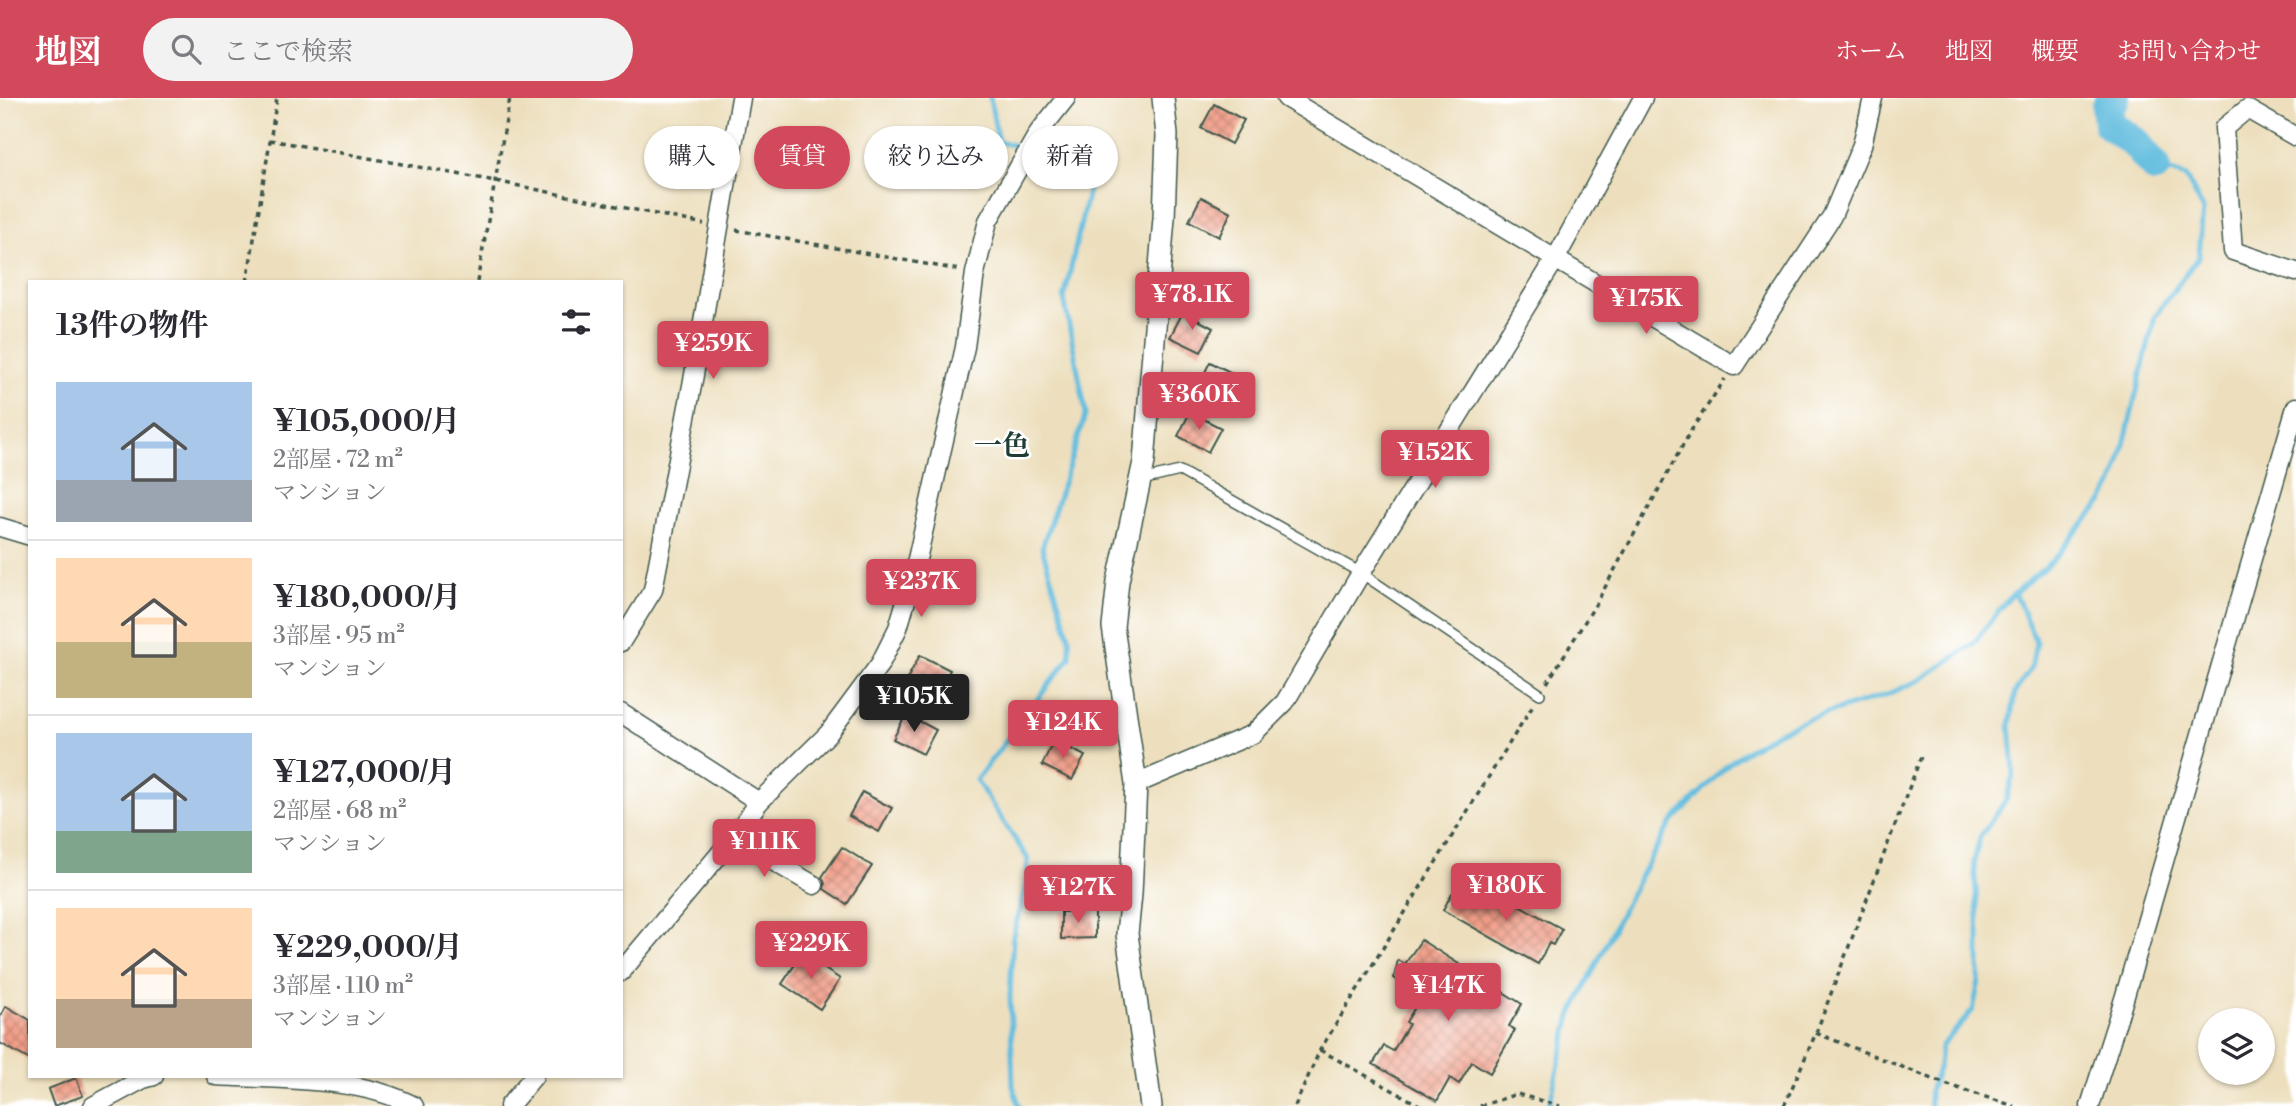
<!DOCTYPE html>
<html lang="ja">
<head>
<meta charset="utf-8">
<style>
  :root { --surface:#fff; --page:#f2f2f3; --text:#2b2b33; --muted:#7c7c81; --line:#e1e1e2; --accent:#d1495b }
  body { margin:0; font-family:"Libre Bodoni","Noto Serif JP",serif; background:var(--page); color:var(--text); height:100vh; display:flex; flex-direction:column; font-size:26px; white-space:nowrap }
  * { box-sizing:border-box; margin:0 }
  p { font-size:23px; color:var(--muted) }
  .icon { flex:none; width:38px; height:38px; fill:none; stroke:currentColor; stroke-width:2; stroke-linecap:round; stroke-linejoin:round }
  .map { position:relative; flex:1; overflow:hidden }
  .drawer { position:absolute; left:28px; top:182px; width:595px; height:798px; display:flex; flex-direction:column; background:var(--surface); border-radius:0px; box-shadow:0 2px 5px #0004 }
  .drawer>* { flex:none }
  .guide { position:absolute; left:644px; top:28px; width:665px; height:63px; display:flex; gap:14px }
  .tools { position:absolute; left:2198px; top:910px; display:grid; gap:14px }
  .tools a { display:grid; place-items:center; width:77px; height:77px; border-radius:50%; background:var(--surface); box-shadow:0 2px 5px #0004; font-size:35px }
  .price { position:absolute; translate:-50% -60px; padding:0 16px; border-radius:7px; background:var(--accent); color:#fff; font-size:23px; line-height:46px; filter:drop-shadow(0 2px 4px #0008) }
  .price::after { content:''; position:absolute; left:50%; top:42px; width:21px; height:16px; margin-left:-10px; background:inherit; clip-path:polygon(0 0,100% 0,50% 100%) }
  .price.on { background:#222; color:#fff }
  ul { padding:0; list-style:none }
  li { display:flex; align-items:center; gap:21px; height:175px; padding:0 28px }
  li+li { border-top:2px solid var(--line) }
  li span { display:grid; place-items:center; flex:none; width:196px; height:140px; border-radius:0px; color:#555 }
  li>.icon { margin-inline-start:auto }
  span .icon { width:84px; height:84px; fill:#fffc; stroke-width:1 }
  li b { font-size:30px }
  h2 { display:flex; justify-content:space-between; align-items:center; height:84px; padding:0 28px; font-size:30px }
  .chip { padding:0 24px; border-radius:32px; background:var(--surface); box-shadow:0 2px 5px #0004; font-size:24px; line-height:63px }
  .chip.on { background:var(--accent); color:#fff }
  header { display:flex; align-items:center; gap:42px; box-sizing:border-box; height:98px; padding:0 35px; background:var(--accent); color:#fff }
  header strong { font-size:33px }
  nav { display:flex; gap:38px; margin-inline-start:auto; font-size:24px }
  .search { width:490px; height:63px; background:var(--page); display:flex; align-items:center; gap:18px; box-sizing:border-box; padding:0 24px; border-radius:38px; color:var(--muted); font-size:26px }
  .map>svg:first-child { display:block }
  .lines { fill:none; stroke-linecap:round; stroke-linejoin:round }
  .stream { stroke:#60bcde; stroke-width:5 }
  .river { stroke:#60bcde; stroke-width:32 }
  .building { fill:url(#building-cross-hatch) }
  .service-casing { stroke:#3e5549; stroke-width:12 }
  .minor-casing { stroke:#3e5549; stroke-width:21 }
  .tertiary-casing { stroke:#3e5549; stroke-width:24 }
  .path { stroke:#3e5549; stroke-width:3.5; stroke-dasharray:5 5; stroke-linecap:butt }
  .service { stroke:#fff; stroke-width:9 }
  .minor { stroke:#fff; stroke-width:18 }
  .tertiary { stroke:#fff; stroke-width:21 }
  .labels { text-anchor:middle; stroke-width:5; stroke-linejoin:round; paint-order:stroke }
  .quarter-label { font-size:28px; font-weight:bold; fill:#1f3d34; stroke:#fff }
</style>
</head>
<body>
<header>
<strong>地図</strong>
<div class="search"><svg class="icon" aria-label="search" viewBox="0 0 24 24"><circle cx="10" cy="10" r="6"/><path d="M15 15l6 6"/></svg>ここで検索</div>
<nav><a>ホーム</a><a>地図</a><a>概要</a><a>お問い合わせ</a></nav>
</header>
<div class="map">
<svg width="2296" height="1008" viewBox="0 0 2296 1008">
  <defs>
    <pattern id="building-cross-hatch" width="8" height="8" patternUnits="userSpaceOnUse" patternTransform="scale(1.75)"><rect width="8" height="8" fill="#f29e88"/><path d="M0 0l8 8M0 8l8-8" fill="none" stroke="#c38270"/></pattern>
  </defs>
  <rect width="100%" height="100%" fill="#fff"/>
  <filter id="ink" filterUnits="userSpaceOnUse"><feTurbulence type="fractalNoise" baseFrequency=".0143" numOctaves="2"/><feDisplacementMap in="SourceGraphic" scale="14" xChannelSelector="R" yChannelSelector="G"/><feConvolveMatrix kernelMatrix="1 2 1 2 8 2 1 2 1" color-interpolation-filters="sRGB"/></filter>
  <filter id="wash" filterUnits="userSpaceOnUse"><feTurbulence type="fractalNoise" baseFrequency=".00686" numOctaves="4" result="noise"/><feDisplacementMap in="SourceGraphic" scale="28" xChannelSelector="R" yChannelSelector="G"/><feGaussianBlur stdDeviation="1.57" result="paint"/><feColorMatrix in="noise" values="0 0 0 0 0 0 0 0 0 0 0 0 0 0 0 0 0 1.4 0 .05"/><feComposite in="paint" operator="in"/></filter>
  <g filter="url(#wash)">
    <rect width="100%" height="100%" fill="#eddfbd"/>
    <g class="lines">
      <!-- stream -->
      <g class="stream">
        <path d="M990,0L998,44L1072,59L1088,75V93L1064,201L1086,315L1042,450L1069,538L1070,559L976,682L1028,761L1026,786L1013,838L1010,898L1013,988L1019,1008"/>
        <path d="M1549,1008L1571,918L1631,795L1670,726L1727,667L1746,653L1778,634L1808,621L1886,597L1920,582L1972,547L2007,502L2052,463L2103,403L2113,385L2120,364L2155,218L2199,158L2203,111L2186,79L2155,69"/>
        <path d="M1930,1008V993L1939,968L1941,949L1973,912L1979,883V836L1974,764L1980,739L2006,702L2014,674L2010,627L2015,594L2031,570L2036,544L2015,495"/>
      </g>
      <!-- river -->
      <path class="river" d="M2114,0L2107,8L2109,26L2135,45L2155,69"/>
    </g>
    <g id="blocks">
      <!-- building -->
      <g class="building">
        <path d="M1214,6L1244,22L1231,46L1201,30Z"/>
        <path d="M1201,99L1231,114L1219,139L1189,123Z"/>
        <path d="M1183,214L1213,230L1201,254L1170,239Z"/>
        <path d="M1210,264L1240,279L1228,304L1198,288Z"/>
        <path d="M1190,314L1221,330L1208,354L1178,338Z"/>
        <path d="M920,557L950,572L938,597L907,581Z"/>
        <path d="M906,616L936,632L923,656L893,641Z"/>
        <path d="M1054,642L1085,658L1072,682L1042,667Z"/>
        <path d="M862,694L892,710L879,734L849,718Z"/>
        <path d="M842,749L872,768L847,806L824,791L825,786L822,779Z"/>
        <path d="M1483,787L1562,831L1553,847L1549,845L1538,866L1443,812L1452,795L1474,807Z"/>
        <path d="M1095,813V840L1061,841V814Z"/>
        <path d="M1421,842L1522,906L1509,928L1515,932L1490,975L1472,964L1459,986L1450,980L1437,1003L1373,966L1384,948L1393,953L1409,926L1406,924L1422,898L1394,880L1398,862L1405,866Z"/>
        <path d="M802,856L840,881L820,911L782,886Z"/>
        <path d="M6,908L30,922V962L0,945V919Z"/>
        <path d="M76,980L83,998L54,1008L48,991Z"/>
      </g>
    </g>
  </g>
  <g filter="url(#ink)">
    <use href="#blocks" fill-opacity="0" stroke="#3e5549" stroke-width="2"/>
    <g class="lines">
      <defs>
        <path id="service" d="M1142,382L1180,373L1361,475L1540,596"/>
        <g id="minor">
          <path d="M1286,0L1734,268L1832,118L1862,47L1873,0"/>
          <path d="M2296,39L2247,11L2224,30L2233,153L2296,174"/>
          <path d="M0,429L30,438"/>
          <path d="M621,544L653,492L694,277L741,0"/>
          <path d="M621,615L759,704"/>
          <path d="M1136,686L1253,636L1285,604L1361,475L1556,160L1643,0"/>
          <path d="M733,740L814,787"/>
          <path d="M621,874L733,740L759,704L828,636L880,566L898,530L913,479L965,249L975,175L988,123L1039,34L1066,0"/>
          <path d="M216,978C279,982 358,978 414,1008"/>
          <path d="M93,1008L143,981L154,978"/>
          <path d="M509,1008L534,978"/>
          <path d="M2090,1008L2124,901L2296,309"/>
        </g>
        <path id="tertiary" d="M1151,1008L1127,836L1131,796L1136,686L1113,529L1118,483L1144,364L1164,120L1167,37L1163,0"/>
      </defs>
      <!-- service casing -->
      <use href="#service" class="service-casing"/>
      <!-- minor casing -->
      <use href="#minor" class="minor-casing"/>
      <!-- tertiary casing -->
      <use href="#tertiary" class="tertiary-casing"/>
      <!-- path -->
      <g class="path">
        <path d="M270,42L495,83L704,126"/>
        <path d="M736,132L959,172"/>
        <path d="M247,184L277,0"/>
        <path d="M477,184L510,0"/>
        <path d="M1547,585L1597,504L1690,334L1725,281"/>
        <path d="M1816,935L1948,987L2014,1008"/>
        <path d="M1320,952L1421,1008"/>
        <path d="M1295,1008L1320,952L1533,607"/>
        <path d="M1480,1008L1517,996L1560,1008"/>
        <path d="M1784,1008L1816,935L1922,656"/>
      </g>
      <!-- service -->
      <use href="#service" class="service"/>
      <!-- minor -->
      <use href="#minor" class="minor"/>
      <!-- tertiary -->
      <use href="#tertiary" class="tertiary"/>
    </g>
  </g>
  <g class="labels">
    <!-- quarter labels -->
    <g class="quarter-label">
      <text x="1002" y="357">一色</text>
    </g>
  </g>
</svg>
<div class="tools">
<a><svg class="icon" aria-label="layers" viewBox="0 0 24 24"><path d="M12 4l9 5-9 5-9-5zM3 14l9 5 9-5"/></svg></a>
</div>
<b class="price" style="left:1192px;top:234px">¥78.1K</b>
<b class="price" style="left:1646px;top:238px">¥175K</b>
<b class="price" style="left:713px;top:283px">¥259K</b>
<b class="price" style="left:1199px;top:334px">¥360K</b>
<b class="price" style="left:1435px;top:392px">¥152K</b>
<b class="price" style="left:921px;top:521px">¥237K</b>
<b class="price on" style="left:914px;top:636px">¥105K</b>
<b class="price" style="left:1063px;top:662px">¥124K</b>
<b class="price" style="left:764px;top:781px">¥111K</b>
<b class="price" style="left:1506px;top:825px">¥180K</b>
<b class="price" style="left:1078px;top:827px">¥127K</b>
<b class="price" style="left:811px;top:883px">¥229K</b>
<b class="price" style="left:1448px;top:925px">¥147K</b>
<div class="guide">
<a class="chip">購入</a>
<a class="chip on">賃貸</a>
<a class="chip">絞り込み</a>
<a class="chip">新着</a>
</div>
<section class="drawer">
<h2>13件の物件<svg class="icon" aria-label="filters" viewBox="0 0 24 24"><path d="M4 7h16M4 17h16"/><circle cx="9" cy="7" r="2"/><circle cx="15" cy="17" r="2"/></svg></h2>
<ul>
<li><span style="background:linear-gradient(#a9c7e8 70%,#9aa5b1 0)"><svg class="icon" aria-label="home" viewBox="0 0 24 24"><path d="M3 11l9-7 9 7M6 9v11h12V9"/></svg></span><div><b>¥105,000/月</b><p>2部屋 · 72 m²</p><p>マンション</p></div></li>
<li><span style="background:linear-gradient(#ffd9b3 60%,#c2b280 0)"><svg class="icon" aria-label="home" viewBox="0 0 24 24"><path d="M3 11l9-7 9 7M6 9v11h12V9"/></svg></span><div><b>¥180,000/月</b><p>3部屋 · 95 m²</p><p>マンション</p></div></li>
<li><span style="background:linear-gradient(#a9c7e8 70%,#7fa58c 0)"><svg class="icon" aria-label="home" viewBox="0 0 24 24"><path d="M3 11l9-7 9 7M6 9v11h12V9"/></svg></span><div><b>¥127,000/月</b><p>2部屋 · 68 m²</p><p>マンション</p></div></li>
<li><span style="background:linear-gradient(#ffd9b3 65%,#b9a48a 0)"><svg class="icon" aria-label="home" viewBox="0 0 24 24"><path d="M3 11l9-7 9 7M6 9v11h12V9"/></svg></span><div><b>¥229,000/月</b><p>3部屋 · 110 m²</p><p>マンション</p></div></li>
</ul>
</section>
</div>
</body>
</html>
